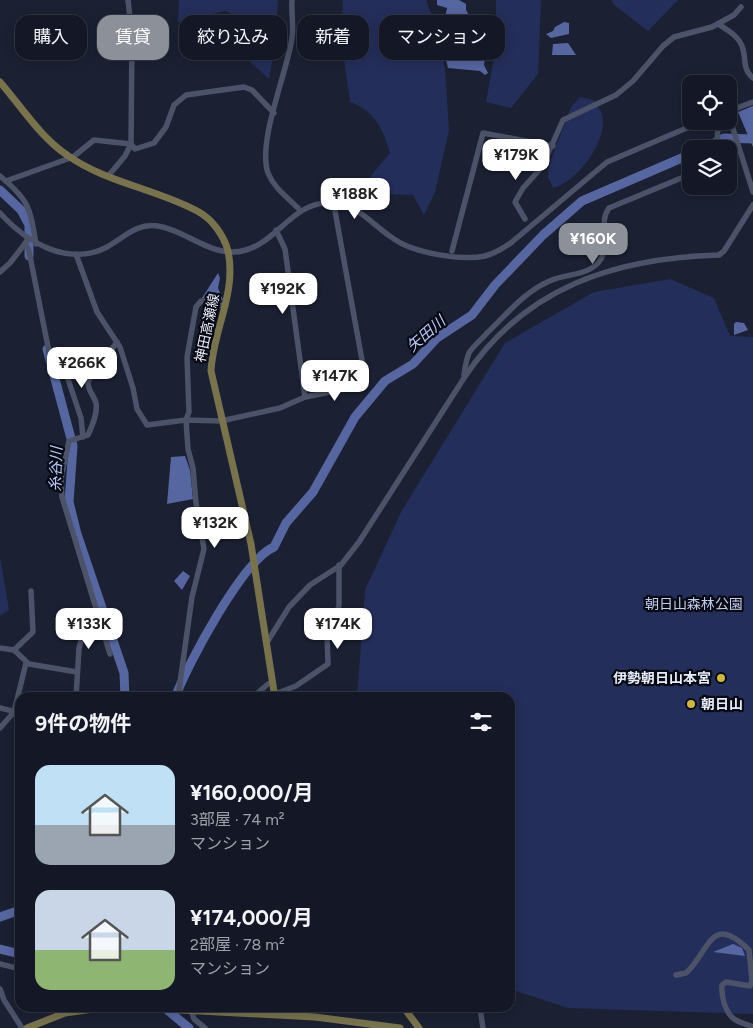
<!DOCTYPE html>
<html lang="ja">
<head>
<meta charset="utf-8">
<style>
  :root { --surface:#141826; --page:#212532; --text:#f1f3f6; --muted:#9da0a7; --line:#333743; --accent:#8c9099 }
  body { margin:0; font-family:Figtree,"Noto Sans JP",sans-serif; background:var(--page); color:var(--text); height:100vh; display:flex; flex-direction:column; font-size:19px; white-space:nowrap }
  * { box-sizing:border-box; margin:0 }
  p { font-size:16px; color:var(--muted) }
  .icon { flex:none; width:28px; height:28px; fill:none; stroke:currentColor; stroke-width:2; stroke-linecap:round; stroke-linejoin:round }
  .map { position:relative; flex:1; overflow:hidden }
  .side { position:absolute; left:15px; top:692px; width:500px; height:320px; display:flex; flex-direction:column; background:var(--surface); border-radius:15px; box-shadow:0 2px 12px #0003,0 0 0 1px var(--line) }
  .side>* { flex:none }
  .top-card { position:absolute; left:15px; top:15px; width:500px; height:45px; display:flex; gap:10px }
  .controls { position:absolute; left:682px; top:75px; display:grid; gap:10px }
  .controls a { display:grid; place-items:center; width:55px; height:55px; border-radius:10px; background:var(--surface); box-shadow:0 2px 12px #0003,0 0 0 1px var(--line); font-size:25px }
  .price { position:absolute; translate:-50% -42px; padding:0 11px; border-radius:10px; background:#fff; color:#222; font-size:16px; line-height:32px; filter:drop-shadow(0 1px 2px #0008) }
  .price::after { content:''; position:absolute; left:50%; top:30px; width:15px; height:11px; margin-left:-8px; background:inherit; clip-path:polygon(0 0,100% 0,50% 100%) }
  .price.on { background:var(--accent); color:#fff }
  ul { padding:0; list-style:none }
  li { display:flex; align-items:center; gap:15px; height:125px; padding:0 20px }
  li span { display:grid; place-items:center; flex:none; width:140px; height:100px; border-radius:15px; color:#555 }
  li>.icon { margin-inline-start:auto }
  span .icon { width:60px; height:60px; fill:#fffc; stroke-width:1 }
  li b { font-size:21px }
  h2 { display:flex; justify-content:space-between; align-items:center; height:60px; padding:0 20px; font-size:21px }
  .tag { padding:0 18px; border-radius:15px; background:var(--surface); box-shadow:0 2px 12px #0003,0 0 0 1px var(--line); font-size:18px; line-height:45px }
  .tag.on { background:var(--accent); color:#fff }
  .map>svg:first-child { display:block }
  .green { fill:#242e5a }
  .water { fill:#5666a1 }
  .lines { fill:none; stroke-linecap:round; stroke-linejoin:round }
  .river { stroke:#5666a1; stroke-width:9 }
  .minor { stroke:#4c5368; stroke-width:5.5 }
  .major { stroke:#78734b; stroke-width:7 }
  .poi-dot { fill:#cdb938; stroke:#080a13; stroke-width:2 }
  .labels { text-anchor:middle; stroke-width:4.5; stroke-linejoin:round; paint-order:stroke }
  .street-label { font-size:14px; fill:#e7ebf9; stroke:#080a13 }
  .park-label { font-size:14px; fill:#c2cdf0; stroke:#080a13 }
  .poi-label { font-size:14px; font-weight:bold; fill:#e7ebf9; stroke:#080a13; text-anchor:end }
  .water-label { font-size:15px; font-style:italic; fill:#bacafe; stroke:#080a13 }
</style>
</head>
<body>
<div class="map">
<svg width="753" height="1028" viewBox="0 0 753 1028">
  <rect width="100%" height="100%" fill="#1b2033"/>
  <!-- green -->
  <g class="green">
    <path d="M179,0H278L275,46L269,79L247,59L242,20L226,11L178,22Z"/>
    <path d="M343,0H426L434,21L445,69L449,130L435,192L424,215L413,195L382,194L369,178L390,153C383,129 375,111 350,102L341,38Z"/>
    <path d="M496,0H541L538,74L511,108L486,102L496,47Z"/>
    <path d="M612,0H678L648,31L613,4Z"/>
    <path d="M580,97L594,100C597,105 600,110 602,114C609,140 577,182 553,188L548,177L549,165L571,107Z"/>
    <path d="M670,279L714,298L730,336L753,337V1014L568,1008L510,989V698H357L365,590L401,512L505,343L594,292Z"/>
    <path d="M0,557L9,610L0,616Z"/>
  </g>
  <!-- water -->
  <g class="water">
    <path d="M437,0H459L466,4V10L480,34L482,56L485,58L484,65L488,73L485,75L480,71L448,68L441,39L447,8L437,5Z"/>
    <path d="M564,22L569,23V34L551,38L546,34L553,31L555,27Z"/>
    <path d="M568,43L576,55H552L553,44Z"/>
    <path d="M753,106V147L738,112Z"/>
    <path d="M218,273L220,278L218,288L223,300L218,302L202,298Z"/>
    <path d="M736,322L744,323L748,330L734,335V324Z"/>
    <path d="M185,456L190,470L193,499L167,504L171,457Z"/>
    <path d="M183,571L190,576L182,590L174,581Z"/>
    <path d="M733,944L742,948L745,956L713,952Z"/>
  </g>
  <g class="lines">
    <!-- river -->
    <g class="river">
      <path d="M702,149L724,138L753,139"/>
      <path d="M0,190L21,210L29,225V256"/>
      <path d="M47,349L73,446L69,502L77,534L124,673L125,698"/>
      <path d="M175,698C187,665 243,560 274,547L286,523L313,492L355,417L385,381L413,364L437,338L472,315L495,285L543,235L582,201L691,154"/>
      <path d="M0,917L20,910"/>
      <path d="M0,949L20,954"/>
      <path d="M165,1008L189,1028"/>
    </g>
    <!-- minor -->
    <g class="minor">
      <path d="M292,0C291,13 294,26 292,38C287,73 257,142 268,173C274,188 287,197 298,208"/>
      <path d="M718,24C728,30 740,37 743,49C746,61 743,70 753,78"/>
      <path d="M729,111L753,102"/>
      <path d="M729,116L753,192"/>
      <path d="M717,149L718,121"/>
      <path d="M109,175L125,156L131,144L132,36L128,0"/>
      <path d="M0,176C29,200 30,207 36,244"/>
      <path d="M6,181L73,157L94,140L131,144L135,149L154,143L166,127L174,105L186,95L244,87L252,90L274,113"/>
      <path d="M0,213C25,241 68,268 107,247C123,238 138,222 158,226C189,231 213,260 246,250C277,241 293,204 326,203C357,201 370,224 394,239C414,253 461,261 485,256C496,253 504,248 512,242L607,162L703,121"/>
      <path d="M525,219L515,202L523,188L542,167L563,120L616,95L633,81L663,46L674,37L712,27L734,15L741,7"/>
      <path d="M276,230L285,249L305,397"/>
      <path d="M25,243L29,251L50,357L61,358L81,418L83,437"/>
      <path d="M452,251L483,133L553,146"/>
      <path d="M76,254L97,312L120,347L133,388L137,409L147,425L186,420L189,412L187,357L196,307L201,301L226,306"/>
      <path d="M0,272L10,263L27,241"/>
      <path d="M464,375C465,368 466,360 469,353C473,346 482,339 487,333C507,314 526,290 552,280C567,274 587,275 598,263C613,246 597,224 609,208L691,174"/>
      <path d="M266,644L289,607L310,585L341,565L359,542L464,378C524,287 615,258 719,255L724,251L753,205"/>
      <path d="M0,648L14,650L29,664L77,672"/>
      <path d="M14,650L33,632L31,591"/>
      <path d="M110,654L62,497L61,478L69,441L88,435C92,426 98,413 96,403C94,395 87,390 88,381L117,342"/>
      <path d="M275,694L296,686L328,664L327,633L339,606V565"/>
      <path d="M76,698L79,648L82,637L101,627"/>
      <path d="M183,698L179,690L192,597L204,549L196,503L193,468L188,449L186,420L221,421L280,408L305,397L359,386L364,371L335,211"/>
      <path d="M252,698L268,684L273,683"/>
      <path d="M0,708L20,713"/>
      <path d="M0,728L14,712L26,663"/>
      <path d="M0,964L20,969"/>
      <path d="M676,975L686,973L690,969C711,945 713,915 749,950L752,980L750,986L726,982L722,985C721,996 725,1012 734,1019C739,1023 748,1024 753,1027"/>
      <path d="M0,989L4,1000L22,1028"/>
      <path d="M480,1008L483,1028"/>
      <path d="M191,1010L194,1019L205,1028"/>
    </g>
    <!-- major -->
    <g class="major">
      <path d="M0,82C21,106 40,137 67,155C106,183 158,189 199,212C213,220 224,236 228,251C237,293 213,330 211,371L251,544L275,698"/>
      <path d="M142,1008L315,1017L400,1028"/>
      <path d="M404,1008L419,1028"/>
      <path d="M27,1028L65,1013L100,1008"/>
    </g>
  </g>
  <!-- markers -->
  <g class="poi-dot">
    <circle cx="721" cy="678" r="5"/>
    <circle cx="691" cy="704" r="5"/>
  </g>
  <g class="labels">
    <!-- street labels -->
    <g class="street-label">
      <text transform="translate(207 328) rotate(-78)" y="5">神田高瀬線</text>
    </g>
    <!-- park labels -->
    <g class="park-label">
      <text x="694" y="609">朝日山森林公園</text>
    </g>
    <!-- poi labels -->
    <g class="poi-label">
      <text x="711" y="683">伊勢朝日山本宮</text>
      <text x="701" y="709" text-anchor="start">朝日山</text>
    </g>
    <!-- water labels -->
    <g class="water-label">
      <text transform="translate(426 334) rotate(-41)" y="5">矢田川</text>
      <text transform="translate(56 469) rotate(-88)" y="5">糸谷川</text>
    </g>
  </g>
</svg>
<div class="controls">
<a><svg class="icon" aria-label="locate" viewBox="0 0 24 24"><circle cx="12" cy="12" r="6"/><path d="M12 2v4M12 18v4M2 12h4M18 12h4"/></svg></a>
<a><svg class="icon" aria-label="layers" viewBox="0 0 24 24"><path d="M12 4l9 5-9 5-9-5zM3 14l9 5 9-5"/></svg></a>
</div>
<b class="price" style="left:516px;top:181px">¥179K</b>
<b class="price" style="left:355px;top:220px">¥188K</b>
<b class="price on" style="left:593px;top:265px">¥160K</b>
<b class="price" style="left:283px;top:315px">¥192K</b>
<b class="price" style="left:82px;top:389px">¥266K</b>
<b class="price" style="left:335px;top:402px">¥147K</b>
<b class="price" style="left:215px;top:549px">¥132K</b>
<b class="price" style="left:89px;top:650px">¥133K</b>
<b class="price" style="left:338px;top:650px">¥174K</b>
<div class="top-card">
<a class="tag">購入</a>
<a class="tag on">賃貸</a>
<a class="tag">絞り込み</a>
<a class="tag">新着</a>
<a class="tag">マンション</a>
</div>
<section class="side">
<h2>9件の物件<svg class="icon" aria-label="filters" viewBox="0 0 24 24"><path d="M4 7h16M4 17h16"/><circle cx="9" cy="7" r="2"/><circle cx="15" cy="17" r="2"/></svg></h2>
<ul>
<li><span style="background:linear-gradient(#bfe0f5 60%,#9aa5b1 0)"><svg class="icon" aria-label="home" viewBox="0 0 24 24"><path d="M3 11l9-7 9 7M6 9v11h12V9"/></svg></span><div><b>¥160,000/月</b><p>3部屋 · 74 m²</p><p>マンション</p></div></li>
<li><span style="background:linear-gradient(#c9d6e8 60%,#8fb573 0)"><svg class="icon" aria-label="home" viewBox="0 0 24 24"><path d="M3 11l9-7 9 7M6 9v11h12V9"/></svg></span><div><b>¥174,000/月</b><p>2部屋 · 78 m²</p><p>マンション</p></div></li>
</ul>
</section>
</div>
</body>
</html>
